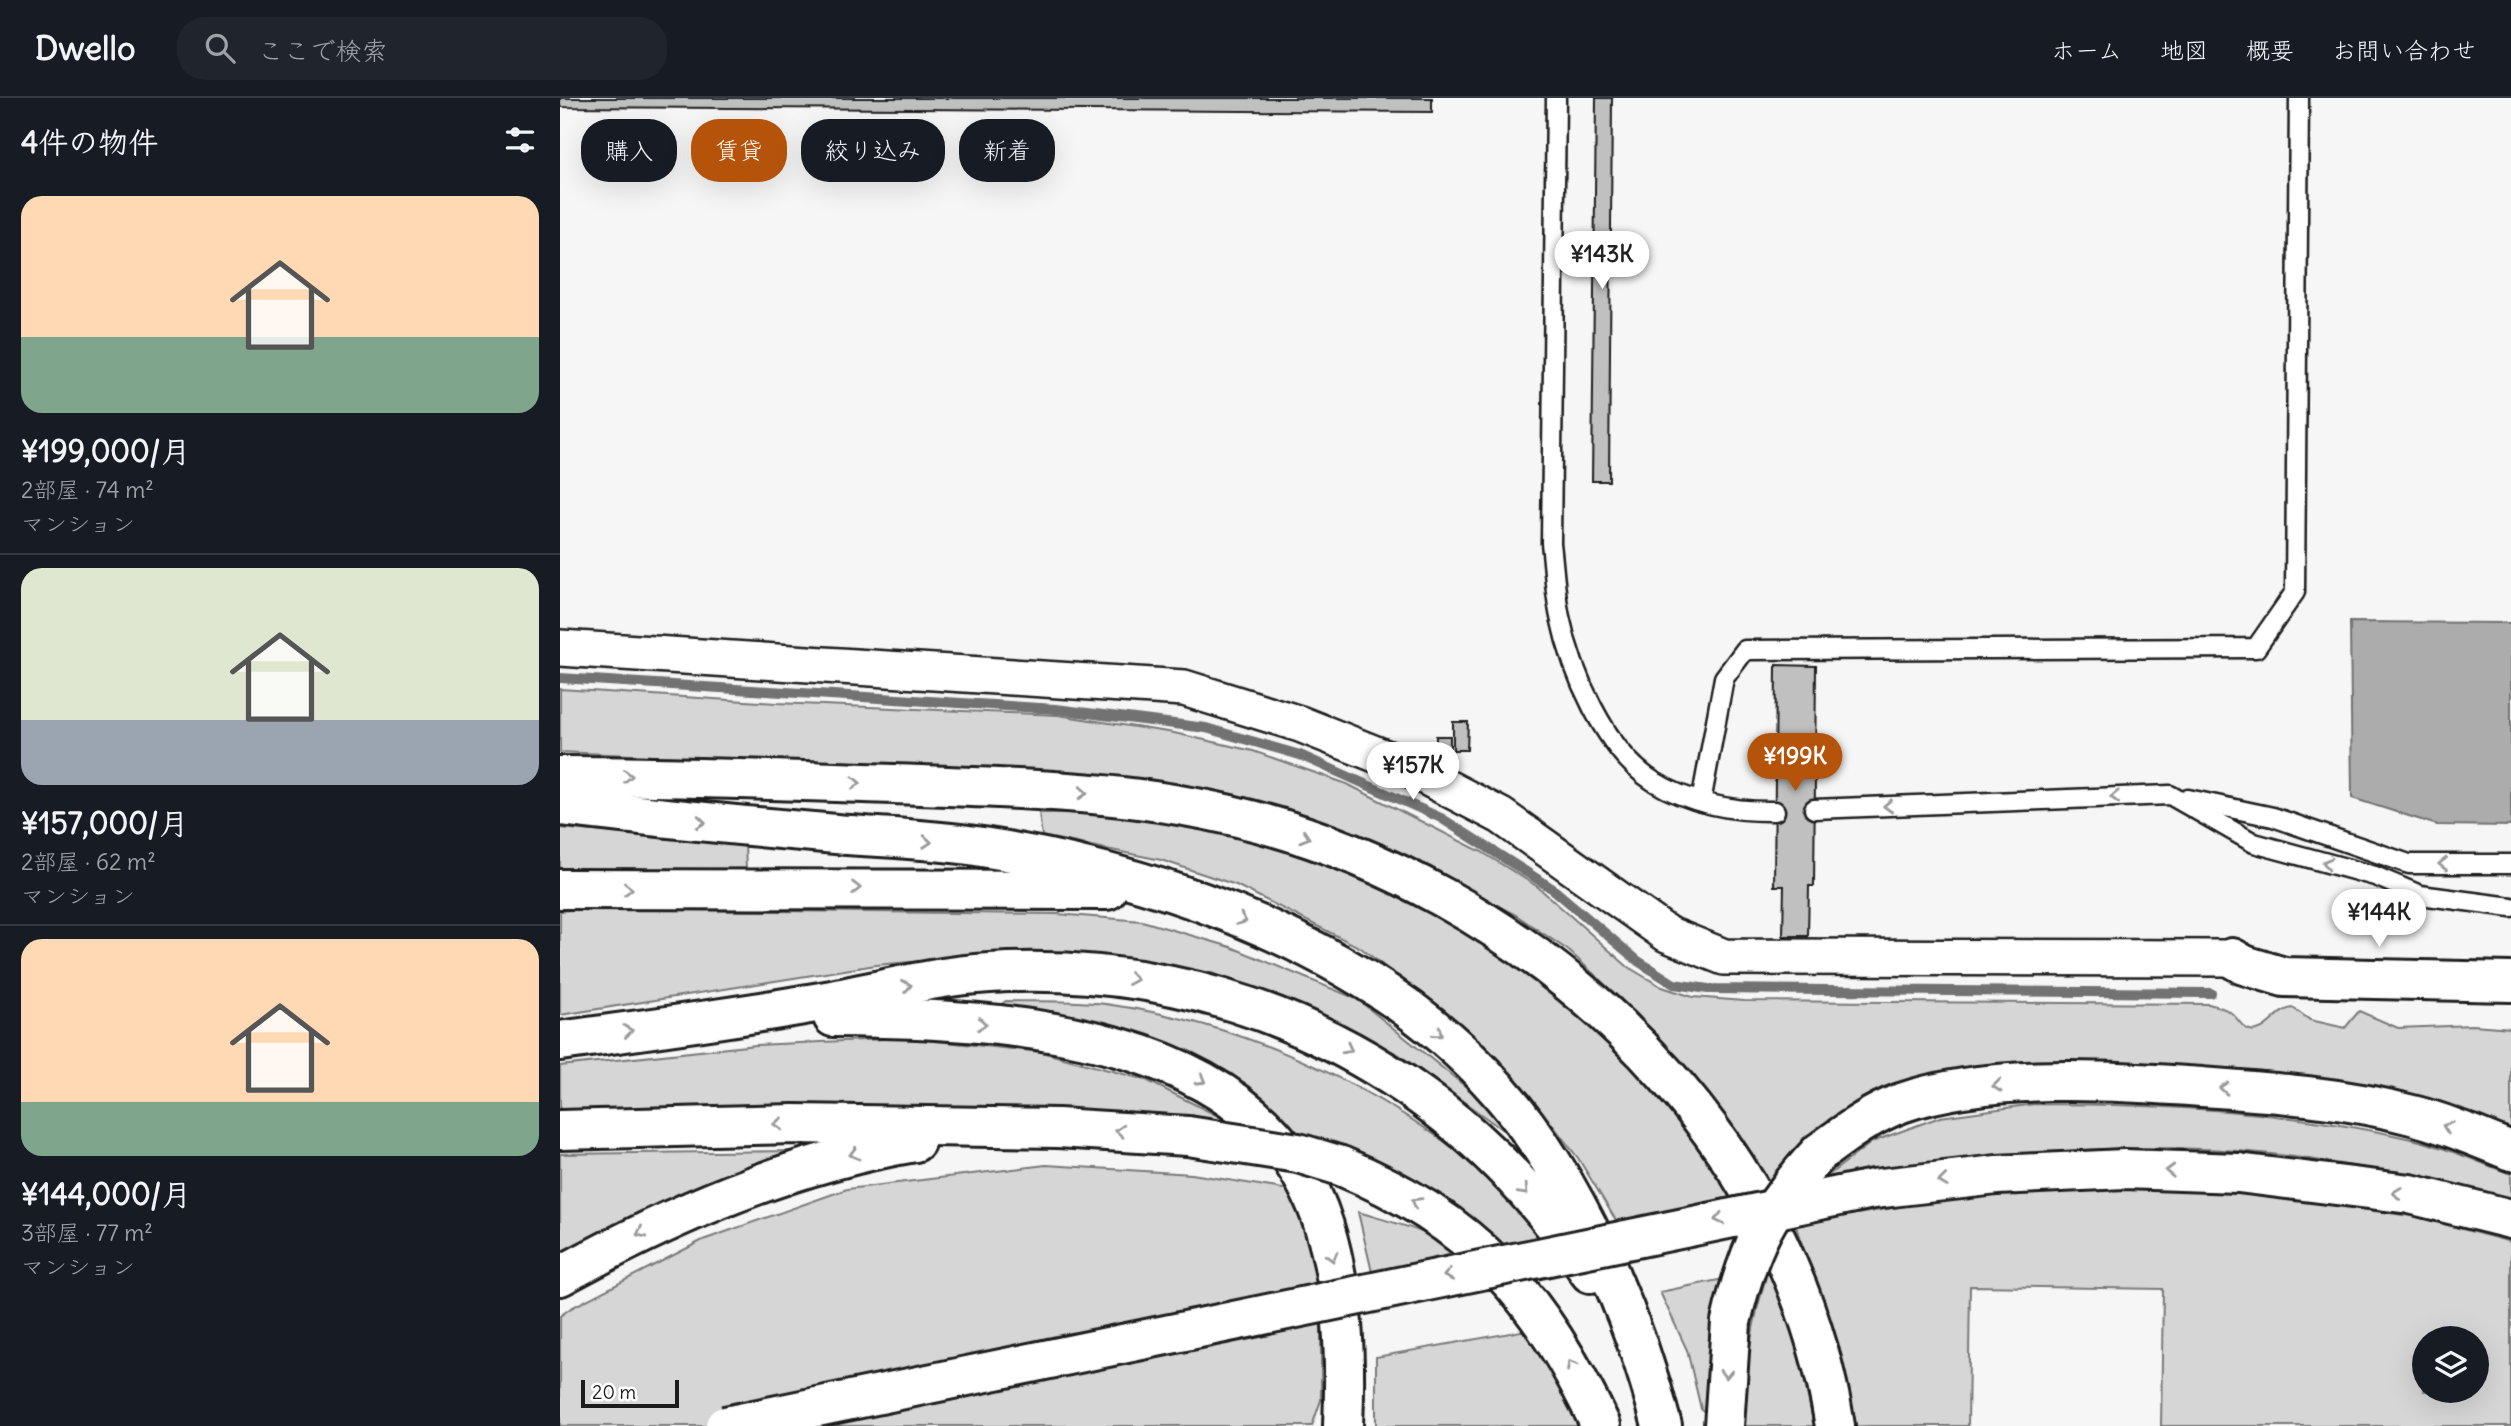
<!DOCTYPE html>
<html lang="ja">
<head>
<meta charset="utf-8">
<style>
  :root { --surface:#171b24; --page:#20242c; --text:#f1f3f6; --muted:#9ea1a6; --line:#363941; --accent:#b45309 }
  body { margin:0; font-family:Delius,"Klee One",sans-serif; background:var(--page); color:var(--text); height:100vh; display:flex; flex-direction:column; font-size:26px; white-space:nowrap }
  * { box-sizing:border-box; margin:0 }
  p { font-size:23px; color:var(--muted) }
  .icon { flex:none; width:38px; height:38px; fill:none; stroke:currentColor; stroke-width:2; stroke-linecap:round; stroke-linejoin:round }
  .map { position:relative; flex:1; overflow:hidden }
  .panel { display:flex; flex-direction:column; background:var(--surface); width:560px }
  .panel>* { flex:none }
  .top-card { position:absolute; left:21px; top:21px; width:665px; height:63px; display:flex; gap:14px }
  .controls { position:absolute; left:1852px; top:1228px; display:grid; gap:14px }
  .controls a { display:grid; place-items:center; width:77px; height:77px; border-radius:50%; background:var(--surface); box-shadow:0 7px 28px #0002; font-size:35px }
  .scale { position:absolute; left:21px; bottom:18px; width:98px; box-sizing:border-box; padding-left:7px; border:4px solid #1c1c1c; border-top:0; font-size:19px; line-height:24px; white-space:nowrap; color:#1c1c1c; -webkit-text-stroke:5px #fff; paint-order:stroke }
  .price { position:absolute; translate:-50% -60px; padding:0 16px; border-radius:24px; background:#fff; color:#222; font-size:23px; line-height:46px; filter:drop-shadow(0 2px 4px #0008) }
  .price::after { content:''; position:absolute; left:50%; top:42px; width:21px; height:16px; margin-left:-10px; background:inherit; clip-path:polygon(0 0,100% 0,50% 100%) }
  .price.current { background:var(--accent); color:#fff }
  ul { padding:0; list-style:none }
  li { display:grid; align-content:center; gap:14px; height:371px; padding:0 21px }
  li+li { border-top:2px solid var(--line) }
  li span { display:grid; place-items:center; height:217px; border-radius:21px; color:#555 }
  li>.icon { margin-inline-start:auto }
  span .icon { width:126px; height:126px; fill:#fffc; stroke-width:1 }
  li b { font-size:30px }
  h2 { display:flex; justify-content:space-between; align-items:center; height:84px; padding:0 21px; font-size:30px }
  .chip { padding:0 24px; border-radius:28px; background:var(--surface); box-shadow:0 7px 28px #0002; font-size:24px; line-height:63px }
  .chip.current { background:var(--accent); color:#fff }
  header { display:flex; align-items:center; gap:42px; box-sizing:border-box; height:98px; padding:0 35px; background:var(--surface); border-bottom:2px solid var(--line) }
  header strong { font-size:33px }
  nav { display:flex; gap:38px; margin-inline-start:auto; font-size:24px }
  .search { width:490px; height:63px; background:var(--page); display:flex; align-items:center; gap:18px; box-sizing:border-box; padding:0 24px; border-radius:28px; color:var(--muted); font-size:26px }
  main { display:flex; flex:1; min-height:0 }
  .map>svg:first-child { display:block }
  .green { fill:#d6d6d6; stroke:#797979; stroke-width:2; fill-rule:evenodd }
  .water { fill:#acacac; stroke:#727272; stroke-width:2 }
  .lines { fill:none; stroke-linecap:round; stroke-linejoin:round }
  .stream { stroke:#727272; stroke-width:10 }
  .building { fill:#c0c0c0; stroke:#1c1c1c; stroke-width:2 }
  .service-casing { stroke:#1c1c1c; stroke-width:23 }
  .minor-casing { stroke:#1c1c1c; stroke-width:40 }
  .tertiary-casing { stroke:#1c1c1c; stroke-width:44 }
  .motorway-casing { stroke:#1c1c1c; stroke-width:44 }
  .service { stroke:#fff; stroke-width:18 }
  .minor { stroke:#fff; stroke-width:35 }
  .tertiary { stroke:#fff; stroke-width:38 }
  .motorway { stroke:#fff; stroke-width:38 }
  .motorway-bridge-casing { stroke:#1c1c1c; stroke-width:44; stroke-linecap:butt }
  .motorway-bridge { stroke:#fff; stroke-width:38 }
  .oneway { stroke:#999 }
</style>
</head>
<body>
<header>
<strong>Dwello</strong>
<div class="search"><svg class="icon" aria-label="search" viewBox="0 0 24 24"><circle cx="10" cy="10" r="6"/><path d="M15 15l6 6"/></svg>ここで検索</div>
<nav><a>ホーム</a><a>地図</a><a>概要</a><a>お問い合わせ</a></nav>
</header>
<main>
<section class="panel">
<h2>4件の物件<svg class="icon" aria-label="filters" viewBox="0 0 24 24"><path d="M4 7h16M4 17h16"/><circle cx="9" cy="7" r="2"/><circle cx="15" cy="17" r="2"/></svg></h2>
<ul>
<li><span style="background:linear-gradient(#ffd9b3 65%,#7fa58c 0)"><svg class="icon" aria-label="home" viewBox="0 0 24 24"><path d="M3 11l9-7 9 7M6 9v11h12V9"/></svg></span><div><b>¥199,000/月</b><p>2部屋 · 74 m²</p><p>マンション</p></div></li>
<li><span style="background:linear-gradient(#dfe7d0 70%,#9aa5b1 0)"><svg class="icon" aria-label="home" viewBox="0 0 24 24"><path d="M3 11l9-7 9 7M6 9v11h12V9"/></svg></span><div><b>¥157,000/月</b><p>2部屋 · 62 m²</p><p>マンション</p></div></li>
<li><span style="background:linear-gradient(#ffd9b3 75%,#7fa58c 0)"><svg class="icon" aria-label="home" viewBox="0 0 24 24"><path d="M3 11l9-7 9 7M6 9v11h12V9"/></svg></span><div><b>¥144,000/月</b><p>3部屋 · 77 m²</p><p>マンション</p></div></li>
</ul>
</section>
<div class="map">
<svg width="1951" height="1328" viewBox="0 0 1951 1328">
  <rect width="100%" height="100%" fill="#f6f6f6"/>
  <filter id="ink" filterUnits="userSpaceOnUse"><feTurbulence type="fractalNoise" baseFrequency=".0143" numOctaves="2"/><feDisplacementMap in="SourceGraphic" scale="14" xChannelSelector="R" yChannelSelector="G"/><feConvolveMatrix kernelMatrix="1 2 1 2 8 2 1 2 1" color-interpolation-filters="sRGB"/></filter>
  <g filter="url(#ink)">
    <!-- green -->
    <g class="green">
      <path d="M0,591L216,605L498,617L614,635L693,653L787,686L922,754L978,789L1068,869L1102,889L1133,899L1184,903L1649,906C1655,908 1665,910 1670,914C1678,919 1681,930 1690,932C1707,936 1716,911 1733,910L1750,922L1785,930L1799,913L1838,930L1913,927L1951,930V1035L1528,966L1257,1033L1208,1084L1167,1020L1077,916L1009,853L956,817L889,782L537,677L0,654Z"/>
      <path d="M479,715C511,715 547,713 579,718C762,746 938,832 1068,963C1083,978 1100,992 1113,1008C1136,1036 1155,1070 1175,1100L1057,1124L1018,1060L974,1003L902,929L801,850L676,787L601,762L482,738Z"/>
      <path d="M0,730L185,746L186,771L0,773Z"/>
      <path d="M21,811L497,816L582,823L671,849L797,901L916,997L955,1041L838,956L652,875L568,864L429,857L316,867L0,917V813Z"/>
      <path d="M446,903C481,904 518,902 552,907C666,923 781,972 875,1037C920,1068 959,1110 998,1147L958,1158L886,1108L739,1041L699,1001L433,912Z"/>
      <path d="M348,940L481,954L586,982L682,1030L0,1018V968L196,947Z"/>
      <path d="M1475,1006C1604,1006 1730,1013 1856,1042C1888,1050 1920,1065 1951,1076V1104C1872,1082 1793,1066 1711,1056C1563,1039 1413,1061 1266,1079L1312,1044L1380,1019Z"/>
      <path d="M234,1053L212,1069L0,1161V1056Z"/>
      <path d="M486,1067L632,1076L735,1093L756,1151L761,1219V1302L752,1328H0V1218L11,1210L143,1142L287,1091Z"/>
      <path d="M1522,1090L1679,1093L1857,1119L1951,1144V1328H1601L1603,1191L1410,1188L1408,1328H1294L1270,1225L1235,1126L1407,1098ZM1864,1241H1916V1293H1864Z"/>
      <path d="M798,1114C838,1126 882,1135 912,1166L815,1187Z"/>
      <path d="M1209,1169L1238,1250L1254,1328H1185C1186,1266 1190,1229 1209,1169Z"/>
      <path d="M1173,1179L1148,1317L1141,1311L1127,1252L1100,1194Z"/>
      <path d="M972,1231L1028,1328H816V1259Z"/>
    </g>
    <!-- water -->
    <path class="water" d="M1790,524L1951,525V728L1877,727L1792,700Z"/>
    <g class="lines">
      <!-- stream -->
      <path class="stream" d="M0,580L496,611L646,630L740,657L881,720L993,791L1078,863L1114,886L1148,891L1651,895"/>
    </g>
    <!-- building -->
    <g class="building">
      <path d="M0,0H872V14L0,9Z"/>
      <path d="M1036,0H1052L1049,383H1032Z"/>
      <path d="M1216,567L1256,568L1254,788H1249L1248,838H1223L1224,788H1214Z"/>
      <path d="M893,624H908L907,652H893Z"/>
      <rect x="876" y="638" width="14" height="13"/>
    </g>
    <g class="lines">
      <defs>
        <g id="service">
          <path d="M996,0L991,445C994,470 995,495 1000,519C1011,572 1045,653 1093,683C1128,705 1174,714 1215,713"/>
          <path d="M1628,701L1713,719L1849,766H1951"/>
          <path d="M1141,704L1164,580L1185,552L1696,550L1735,494L1739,0"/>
          <path d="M1254,711L1610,697L1694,745L1815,778L1860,797L1951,809"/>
        </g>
        <path id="minor" d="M0,550L624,590L740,626L843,667L941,718L1107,836L1164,859L1672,860"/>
        <path id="tertiary" d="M1672,860L1684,867L1724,879L1951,884"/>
        <g id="motorway">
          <path d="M0,678C111,678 223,682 334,686C429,690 525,691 619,707C804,737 980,836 1104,975C1193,1074 1254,1196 1275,1328"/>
          <path d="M0,708C92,719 184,728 276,736C324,740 374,741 422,749C604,777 815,851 939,993C1015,1080 1074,1217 1102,1328"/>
          <path d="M0,791L547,792"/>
          <path d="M273,919C444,921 702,929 764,1128C784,1193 786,1261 783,1328"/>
          <path d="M0,943C85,931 170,920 255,905C312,895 372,878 430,875C676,861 893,971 1030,1175"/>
          <path d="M0,1032L234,1026L498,1030L628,1038"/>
          <path d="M1260,1054C1286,1035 1311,1016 1341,1005C1428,975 1551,982 1642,989C1712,994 1783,999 1852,1017C1885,1025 1919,1040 1951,1053"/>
          <path d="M781,1068C915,1123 980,1199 1041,1328"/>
          <path d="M1678,1075L1850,1096L1951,1121"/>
          <path d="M0,1178C112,1117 229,1065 355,1044"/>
          <path d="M1164,1328L1171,1224"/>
        </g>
      </defs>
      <!-- service casing -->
      <use href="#service" class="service-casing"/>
      <!-- minor casing -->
      <use href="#minor" class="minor-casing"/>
      <!-- tertiary casing -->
      <use href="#tertiary" class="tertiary-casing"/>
      <!-- motorway casing -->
      <use href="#motorway" class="motorway-casing"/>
      <!-- service -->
      <use href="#service" class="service"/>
      <!-- minor -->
      <use href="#minor" class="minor"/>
      <!-- tertiary -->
      <use href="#tertiary" class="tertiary"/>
      <!-- motorway -->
      <use href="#motorway" class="motorway"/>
      <defs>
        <g id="motorway-bridge">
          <path d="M628,1038L738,1055L781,1068"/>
          <path d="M1171,1224C1188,1149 1208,1110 1260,1054"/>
          <path d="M165,1328L1313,1091L1437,1077L1564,1071L1678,1075"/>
        </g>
      </defs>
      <!-- motorway-bridge casing -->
      <use href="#motorway-bridge" class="motorway-bridge-casing"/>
      <!-- motorway-bridge -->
      <use href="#motorway-bridge" class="motorway-bridge"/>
    </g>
    <!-- one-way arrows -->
    <defs><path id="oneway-chevron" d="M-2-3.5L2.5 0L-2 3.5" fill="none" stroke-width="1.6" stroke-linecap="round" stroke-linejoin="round" transform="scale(1.75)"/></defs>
    <g class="oneway">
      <use href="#oneway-chevron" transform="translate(68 678)"/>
      <use href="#oneway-chevron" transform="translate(296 685) rotate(2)"/>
      <use href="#oneway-chevron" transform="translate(523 695) rotate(5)"/>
      <use href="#oneway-chevron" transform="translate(1555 699) rotate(178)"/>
      <use href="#oneway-chevron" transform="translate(1328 708) rotate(178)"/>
      <use href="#oneway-chevron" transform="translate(141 724) rotate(5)"/>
      <use href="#oneway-chevron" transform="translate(745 739) rotate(17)"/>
      <use href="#oneway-chevron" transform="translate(367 744) rotate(5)"/>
      <use href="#oneway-chevron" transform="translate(1767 765) rotate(-165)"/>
      <use href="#oneway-chevron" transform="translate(1883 766) rotate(-180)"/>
      <use href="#oneway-chevron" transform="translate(296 790)"/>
      <use href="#oneway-chevron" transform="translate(68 791)"/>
      <use href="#oneway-chevron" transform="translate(682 822) rotate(21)"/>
      <use href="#oneway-chevron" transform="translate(573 881) rotate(9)"/>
      <use href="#oneway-chevron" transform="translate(347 888) rotate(-10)"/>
      <use href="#oneway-chevron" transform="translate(422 926) rotate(6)"/>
      <use href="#oneway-chevron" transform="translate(68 933) rotate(-8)"/>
      <use href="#oneway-chevron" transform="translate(878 935) rotate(39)"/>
      <use href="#oneway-chevron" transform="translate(788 951) rotate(28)"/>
      <use href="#oneway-chevron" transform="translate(641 982) rotate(31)"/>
      <use href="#oneway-chevron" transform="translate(1437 988) rotate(174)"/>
      <use href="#oneway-chevron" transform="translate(1664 990) rotate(-176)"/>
      <use href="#oneway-chevron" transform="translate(218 1026) rotate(179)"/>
      <use href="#oneway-chevron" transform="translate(1887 1029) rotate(-161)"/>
      <use href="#oneway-chevron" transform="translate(560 1033) rotate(-176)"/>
      <use href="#oneway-chevron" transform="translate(294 1056) rotate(165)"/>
      <use href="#oneway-chevron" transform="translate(1610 1073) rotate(-178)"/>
      <use href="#oneway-chevron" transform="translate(1383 1083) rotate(173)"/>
      <use href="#oneway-chevron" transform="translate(964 1093) rotate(47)"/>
      <use href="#oneway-chevron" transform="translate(1837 1095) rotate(-173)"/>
      <use href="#oneway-chevron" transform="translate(856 1104) rotate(-149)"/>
      <use href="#oneway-chevron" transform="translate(1159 1121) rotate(168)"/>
      <use href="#oneway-chevron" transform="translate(81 1135) rotate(155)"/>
      <use href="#oneway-chevron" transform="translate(772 1159) rotate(75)"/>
      <use href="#oneway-chevron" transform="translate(888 1177) rotate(168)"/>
      <use href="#oneway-chevron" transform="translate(1011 1267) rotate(-121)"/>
      <use href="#oneway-chevron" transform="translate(1166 1276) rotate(92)"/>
    </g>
  </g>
</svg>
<div class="controls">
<a><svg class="icon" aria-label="layers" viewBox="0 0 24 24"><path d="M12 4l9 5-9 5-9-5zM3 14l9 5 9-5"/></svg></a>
</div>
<div class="scale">20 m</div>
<b class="price" style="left:1042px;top:193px">¥143K</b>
<b class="price current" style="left:1235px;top:695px">¥199K</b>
<b class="price" style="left:853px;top:704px">¥157K</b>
<b class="price" style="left:1819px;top:851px">¥144K</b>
<div class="top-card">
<a class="chip">購入</a>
<a class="chip current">賃貸</a>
<a class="chip">絞り込み</a>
<a class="chip">新着</a>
</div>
</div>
</main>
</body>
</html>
